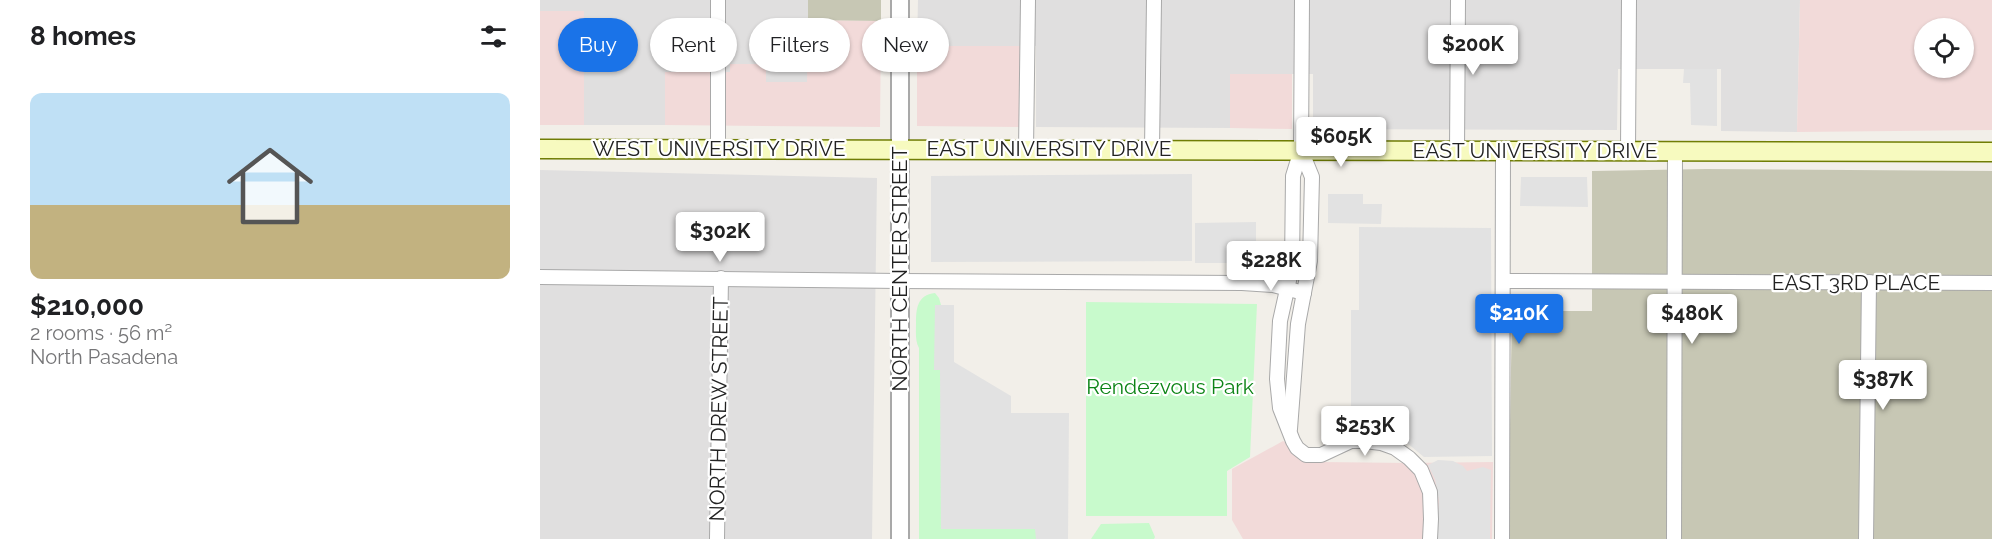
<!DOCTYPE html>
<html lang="en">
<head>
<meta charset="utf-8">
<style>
  :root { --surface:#fff; --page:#f2f2f2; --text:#202124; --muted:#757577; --accent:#1a73e8 }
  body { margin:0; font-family:Raleway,sans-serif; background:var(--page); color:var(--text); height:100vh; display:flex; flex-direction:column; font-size:22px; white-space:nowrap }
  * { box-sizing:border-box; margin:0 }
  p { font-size:20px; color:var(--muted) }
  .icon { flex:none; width:33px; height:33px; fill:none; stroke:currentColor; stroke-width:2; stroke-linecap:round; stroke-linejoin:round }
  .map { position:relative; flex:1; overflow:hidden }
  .sheet { display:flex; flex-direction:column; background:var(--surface); width:540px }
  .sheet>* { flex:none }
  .hud { position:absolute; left:18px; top:18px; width:570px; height:54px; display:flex; gap:12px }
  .buttons { position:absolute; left:1374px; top:18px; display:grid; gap:12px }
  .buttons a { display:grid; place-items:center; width:60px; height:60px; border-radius:50%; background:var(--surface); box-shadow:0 2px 4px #0004; font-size:30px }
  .price { position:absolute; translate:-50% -51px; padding:0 14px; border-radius:6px; background:#fff; color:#222; font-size:20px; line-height:39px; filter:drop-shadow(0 2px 3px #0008) }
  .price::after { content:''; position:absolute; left:50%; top:36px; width:18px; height:14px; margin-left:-9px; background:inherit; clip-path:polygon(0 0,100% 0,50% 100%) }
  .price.active { background:var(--accent); color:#fff }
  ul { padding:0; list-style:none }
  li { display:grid; align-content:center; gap:12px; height:318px; padding:0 30px }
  li span { display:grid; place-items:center; height:186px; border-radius:12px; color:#555 }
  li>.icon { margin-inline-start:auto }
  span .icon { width:108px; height:108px; fill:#fffc; stroke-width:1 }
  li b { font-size:26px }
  h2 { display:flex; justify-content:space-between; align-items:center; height:72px; padding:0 30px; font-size:26px }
  .tag { padding:0 21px; border-radius:27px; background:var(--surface); box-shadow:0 2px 4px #0004; font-size:21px; line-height:54px }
  .tag.active { background:var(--accent); color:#fff }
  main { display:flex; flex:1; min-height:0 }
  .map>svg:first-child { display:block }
  .residential { fill:#e0dfdf }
  .commercial { fill:#f2dad9; fill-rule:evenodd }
  .construction { fill:#c7c7b4 }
  .park { fill:#c8facc }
  .parking { fill:#e2e2e2 }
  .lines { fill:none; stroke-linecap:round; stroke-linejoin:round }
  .minor-casing { stroke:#a9a9a9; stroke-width:16 }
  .tertiary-casing { stroke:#a9a9a9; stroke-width:20 }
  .secondary-casing { stroke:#707d05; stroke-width:21 }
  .minor { stroke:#fff; stroke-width:14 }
  .tertiary { stroke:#fff; stroke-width:16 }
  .secondary { stroke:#f7fabf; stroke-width:18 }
  .labels { text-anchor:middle; stroke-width:4.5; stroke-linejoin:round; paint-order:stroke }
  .street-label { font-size:21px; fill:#222; stroke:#fff }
  .park-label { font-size:21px; fill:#0c8416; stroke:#fff }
</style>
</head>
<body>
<main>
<section class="sheet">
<h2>8 homes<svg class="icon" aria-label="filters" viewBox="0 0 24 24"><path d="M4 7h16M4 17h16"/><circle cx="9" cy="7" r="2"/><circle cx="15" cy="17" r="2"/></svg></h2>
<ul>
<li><span style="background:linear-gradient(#bfe0f5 60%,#c2b280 0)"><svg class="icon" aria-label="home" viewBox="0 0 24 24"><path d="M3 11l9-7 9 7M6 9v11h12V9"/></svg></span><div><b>$210,000</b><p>2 rooms · 56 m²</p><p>North Pasadena</p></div></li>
</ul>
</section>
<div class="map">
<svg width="1452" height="539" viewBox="0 0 1452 539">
  <rect width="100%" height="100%" fill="#f2efe9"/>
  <!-- residential -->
  <g class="residential">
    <path d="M0,0H268V82H226V64H190V72H125V125H44V11H0Z"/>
    <path d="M378,0H1260L1257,132L1181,131V69H1078L1077,130L773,129V74H690V128L496,127V46H377Z"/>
    <path d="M0,170L337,178L332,539H0Z"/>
  </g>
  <!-- commercial -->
  <g class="commercial">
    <path d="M1260,0H1452V130L1257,132ZM1384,28H1424V68H1384Z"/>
    <rect x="0" y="11" width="44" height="114"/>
    <path d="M268,20L341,21L340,127L125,125V72H190V64H226V82H267Z"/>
    <path d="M377,46H480V127L377,126Z"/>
    <path d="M690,74H752V129L690,128Z"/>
    <path d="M743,441L781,462L869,463L953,462L952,539H703L692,520V469Z"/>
  </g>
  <!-- construction -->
  <g class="construction">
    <path d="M268,0H341V21L268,20Z"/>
    <path d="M1166,169L1452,171V539H968L972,311H1052V171Z"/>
  </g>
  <!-- park -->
  <g class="park">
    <path d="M395,293L399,298L401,305H395V370H400L496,529V539H379V348C375,341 376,332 376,323C376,309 377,295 395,293Z"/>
    <path d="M546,302L717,304L710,457L687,471V516H546Z"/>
    <path d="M609,523L615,537L614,539H551L561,524Z"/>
  </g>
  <!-- parking -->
  <g class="parking">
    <path d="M1144,69H1177V126L1151,125L1150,83H1143Z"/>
    <path d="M652,174V261L391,262V176Z"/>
    <path d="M981,177H1047L1048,207L980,206Z"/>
    <path d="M788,194H823V204H842L841,224L788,223Z"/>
    <path d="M716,222V263H655V223Z"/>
    <path d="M819,227L951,228L952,456L884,457L855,433L811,432V310H819Z"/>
    <path d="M395,305H414V362L471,396V413H529L528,539H496L495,529H401L400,370H394Z"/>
    <path d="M898,460L913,461L923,466L927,471L943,467L951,470L950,539H896L899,501L895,479L888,465Z"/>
  </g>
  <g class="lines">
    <defs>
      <g id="minor">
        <path d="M178,0V148"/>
        <path d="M762,0L761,150L753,176L752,267L740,321L737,379L740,408L753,441L757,448L766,455H781L811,441H825L841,443L855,448L869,458L881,470L890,492L891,519L890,539"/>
        <path d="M486,149L488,0"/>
        <path d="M612,149L614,0"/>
        <path d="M917,151L918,0"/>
        <path d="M1088,151L1089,0"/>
        <path d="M0,277L361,281L702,283L733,285L764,293"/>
        <path d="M963,281L1452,283"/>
        <path d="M750,429L758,324L770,261L772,177L761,150"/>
        <path d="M177,539L181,278"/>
        <path d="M962,539L963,151"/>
        <path d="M1134,539L1135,151"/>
        <path d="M1326,539L1329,282"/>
      </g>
      <path id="tertiary" d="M360,539V0"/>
      <path id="secondary" d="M0,149L1452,152"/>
    </defs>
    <!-- minor casing -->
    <use href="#minor" class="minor-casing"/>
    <!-- tertiary casing -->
    <use href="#tertiary" class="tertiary-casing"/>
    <!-- secondary casing -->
    <use href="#secondary" class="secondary-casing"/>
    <!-- minor -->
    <use href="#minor" class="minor"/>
    <!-- tertiary -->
    <use href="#tertiary" class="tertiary"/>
    <!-- secondary -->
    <use href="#secondary" class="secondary"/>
  </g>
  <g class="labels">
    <!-- street labels -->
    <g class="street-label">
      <text x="179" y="156">WEST UNIVERSITY DRIVE</text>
      <text x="509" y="156">EAST UNIVERSITY DRIVE</text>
      <text x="995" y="158">EAST UNIVERSITY DRIVE</text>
      <text transform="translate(360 269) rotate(-90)" y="7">NORTH CENTER STREET</text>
      <text x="1316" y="290">EAST 3RD PLACE</text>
      <text transform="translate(179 409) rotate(-89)" y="7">NORTH DREW STREET</text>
    </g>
    <!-- park labels -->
    <g class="park-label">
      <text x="630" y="394">Rendezvous Park</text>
    </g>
  </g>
</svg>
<div class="buttons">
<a><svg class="icon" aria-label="locate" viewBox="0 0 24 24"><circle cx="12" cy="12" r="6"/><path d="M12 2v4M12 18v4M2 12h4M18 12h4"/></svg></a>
</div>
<b class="price" style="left:933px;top:76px">$200K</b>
<b class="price" style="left:801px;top:168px">$605K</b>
<b class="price" style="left:180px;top:263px">$302K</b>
<b class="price" style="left:731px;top:292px">$228K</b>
<b class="price active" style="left:979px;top:345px">$210K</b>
<b class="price" style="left:1152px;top:345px">$480K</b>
<b class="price" style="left:1343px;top:411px">$387K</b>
<b class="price" style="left:825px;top:457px">$253K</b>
<div class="hud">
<a class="tag active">Buy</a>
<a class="tag">Rent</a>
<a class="tag">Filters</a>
<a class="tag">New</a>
</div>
</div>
</main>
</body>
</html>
